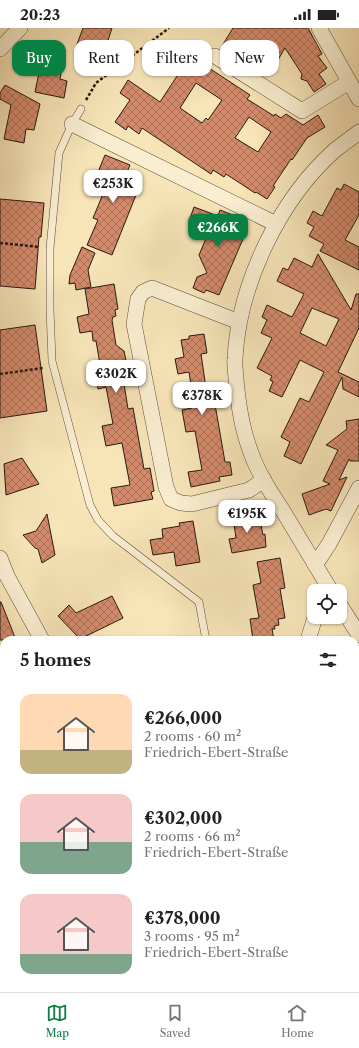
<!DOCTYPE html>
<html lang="en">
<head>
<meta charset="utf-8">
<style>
  :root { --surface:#fff; --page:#f2f2f2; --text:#222; --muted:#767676; --line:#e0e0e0; --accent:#0b8043 }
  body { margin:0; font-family:"Libre Caslon Text",serif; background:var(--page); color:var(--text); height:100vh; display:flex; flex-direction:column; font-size:15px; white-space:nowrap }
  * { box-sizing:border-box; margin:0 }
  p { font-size:13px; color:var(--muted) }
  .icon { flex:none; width:22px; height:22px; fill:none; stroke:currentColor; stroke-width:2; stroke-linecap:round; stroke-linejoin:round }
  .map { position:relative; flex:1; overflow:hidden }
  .panel { position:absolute; left:0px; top:608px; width:359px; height:356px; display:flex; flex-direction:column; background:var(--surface); border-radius:12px 12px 0 0; box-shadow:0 1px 3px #0004 }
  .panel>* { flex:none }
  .guide { position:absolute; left:12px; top:12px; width:335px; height:36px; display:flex; gap:8px }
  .tools { position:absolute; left:307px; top:556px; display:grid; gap:8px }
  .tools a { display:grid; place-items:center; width:40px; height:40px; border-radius:8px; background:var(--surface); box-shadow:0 1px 3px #0004; font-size:20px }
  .price { position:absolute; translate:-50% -34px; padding:0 9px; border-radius:8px; background:#fff; color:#222; font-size:13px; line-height:26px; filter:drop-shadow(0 1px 2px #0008) }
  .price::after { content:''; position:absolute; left:50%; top:24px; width:12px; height:9px; margin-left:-6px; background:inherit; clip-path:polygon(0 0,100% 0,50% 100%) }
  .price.active { background:var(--accent); color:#fff }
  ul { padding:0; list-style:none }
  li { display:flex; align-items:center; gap:12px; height:100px; padding:0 20px }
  li span { display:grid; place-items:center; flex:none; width:112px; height:80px; border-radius:12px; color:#555 }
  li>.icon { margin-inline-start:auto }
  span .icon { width:48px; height:48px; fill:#fffc; stroke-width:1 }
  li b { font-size:17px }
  h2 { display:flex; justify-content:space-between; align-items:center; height:48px; padding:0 20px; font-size:17px }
  .chip { padding:0 14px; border-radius:12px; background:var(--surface); box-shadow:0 1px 3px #0004; font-size:14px; line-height:36px }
  .chip.active { background:var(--accent); color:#fff }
  .status { display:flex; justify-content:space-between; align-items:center; height:28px; padding:0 20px; background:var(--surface); direction:ltr }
  .status svg { height:11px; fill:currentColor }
  .menu { display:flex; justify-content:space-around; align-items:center; height:56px; border-top:1px solid var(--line); background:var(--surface); font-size:11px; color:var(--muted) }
  .menu a { display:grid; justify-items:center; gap:2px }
  .menu .active { color:var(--accent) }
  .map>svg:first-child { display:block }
  .grass { fill:url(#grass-dots); stroke:#746e4e }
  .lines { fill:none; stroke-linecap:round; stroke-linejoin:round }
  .stream { stroke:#717a77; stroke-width:5 }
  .building { fill:url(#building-cross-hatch); stroke:#281812; fill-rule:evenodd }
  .service-casing { stroke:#5c4b3c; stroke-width:8 }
  .minor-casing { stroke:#5c4b3c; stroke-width:16 }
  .path { stroke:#281812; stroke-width:2.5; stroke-dasharray:3 2; stroke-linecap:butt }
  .service { stroke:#faeed1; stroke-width:7 }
  .minor { stroke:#faeed1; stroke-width:15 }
</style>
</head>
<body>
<div class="status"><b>20:23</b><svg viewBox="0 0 49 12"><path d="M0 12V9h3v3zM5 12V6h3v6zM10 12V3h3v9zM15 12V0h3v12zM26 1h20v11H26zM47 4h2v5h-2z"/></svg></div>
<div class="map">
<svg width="359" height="964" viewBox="0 0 359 964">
  <defs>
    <pattern id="grass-dots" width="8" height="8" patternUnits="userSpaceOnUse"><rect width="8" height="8" fill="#c1c38b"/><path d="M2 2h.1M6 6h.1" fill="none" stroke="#a6a777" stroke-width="1.8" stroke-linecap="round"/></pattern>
    <pattern id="building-cross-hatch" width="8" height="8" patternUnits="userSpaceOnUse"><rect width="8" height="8" fill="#d48b6c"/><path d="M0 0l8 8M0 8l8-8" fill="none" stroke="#ac7157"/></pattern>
  </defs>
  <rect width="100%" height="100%" fill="#f7e5b8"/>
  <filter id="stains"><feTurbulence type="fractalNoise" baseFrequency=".005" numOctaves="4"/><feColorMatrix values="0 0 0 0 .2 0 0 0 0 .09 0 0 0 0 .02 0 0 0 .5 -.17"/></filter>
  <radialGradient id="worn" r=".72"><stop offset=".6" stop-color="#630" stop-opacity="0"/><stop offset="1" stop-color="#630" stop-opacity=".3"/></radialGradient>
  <!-- grass -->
  <path class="grass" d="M0,864L4,866V960H71L73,964H0Z"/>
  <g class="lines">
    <!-- stream -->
    <path class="stream" d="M0,882H1"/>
  </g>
  <!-- building -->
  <g class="building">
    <path d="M83,0H112L103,28L76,19Z"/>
    <path d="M233,0H308L322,26L318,28L327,40L319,46L326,56L314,64L307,53L301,51L302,46L285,20L272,42L245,25L242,30L222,18Z"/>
    <path d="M177,19L250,67L247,71L274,88L275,86L281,90L286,86L303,97L318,87L325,99L307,110L292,132L291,131L273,158L275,159L267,171L256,164L255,165L226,146L224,149L213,142L211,146L142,100L139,106L128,98L126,102L115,94L130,72L120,65L128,52L160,74L183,39L170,30ZM196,55L222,72L208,92L206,90L202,95L180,80ZM249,89L271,104L258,124L235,110Z"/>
    <path d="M42,30L63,34L60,51L67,53L64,70L35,64Z"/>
    <path d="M5,57L40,76L34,102L26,101L24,115L4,111L11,77L0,71V65Z"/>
    <path d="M105,127L130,137L126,146L142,152L112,227L87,217L98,192L93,190L108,154L96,149Z"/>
    <path d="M344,156L359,164V187L345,212L359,219V242L320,223L324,216L309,208L314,199L307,195L313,183L322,188L337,160L341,162Z"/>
    <path d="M0,171L44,175L41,209H39L35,261L0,258Z"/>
    <path d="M194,179L218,188L220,182L243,191L239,201L246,204L219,267L206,262L204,265L193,260L197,249L207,245L199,227L210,201L189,193Z"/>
    <path d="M82,219L95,225L88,242L91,259L76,262L75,255L69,256L70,247Z"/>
    <path d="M318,226L351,282L356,266H359V300L338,344L359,354V369L343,361L342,349L301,436L284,428L290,414L281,409L300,370L309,374L324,344L300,332L282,369L269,363L273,354L270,352L272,348L257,340L272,310L261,305L267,292L262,289L267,277L292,289L304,266L277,253L283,240L288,242L294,230L312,239ZM312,280L339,291L326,318L300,305Z"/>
    <path d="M114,256L118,281L115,282L116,288L113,289L112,292L116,317L124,323L128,342L122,343L128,381L133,380L144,441L150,440L154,463L151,464L153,471L114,478L111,460L130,457L122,415L106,418L102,398L113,396L106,359L98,361L95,343L101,342L96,313H93L92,303L80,305L77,289L89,286L85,261Z"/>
    <path d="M35,297L47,383L0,390V302Z"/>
    <path d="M204,306L207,325L201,326L206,360L212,359L225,434H230L232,447L219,449L220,453L191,459L188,444L202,442L195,403L186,404L182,382L192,380L190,370H193L189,344L178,346L175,331L184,329L181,312L189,311V308Z"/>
    <path d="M359,391V433H350L349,431L339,452L347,449L331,483L326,481L309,487L302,466L330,456L323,453L338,422L326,417L347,401L346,393Z"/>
    <path d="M22,430L39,456L6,467L4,436Z"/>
    <path d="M254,485L256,498L261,497L263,507L265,506L266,519L232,525L229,511L236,510L233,489Z"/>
    <path d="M47,486L55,527L42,535L38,521L35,520L23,507L36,503Z"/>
    <path d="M193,493L200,534L176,538L174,524L153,527L150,512L163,510L162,501L180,498L179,495Z"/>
    <path d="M280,530L285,560L280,561L285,590L278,591L279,597L274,598L275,601H272L274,612H253L250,591L259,590L253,557L261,555L257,534Z"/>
    <path d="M112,568L123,590L80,611L58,588L69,577L76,585Z"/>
    <path d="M0,574H1L16,612H0Z"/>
  </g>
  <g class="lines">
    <defs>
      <g id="service">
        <path d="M81,81L72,96L59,125L50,220V281L52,333L90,477L98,492L113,508L199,574L206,612"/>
        <path d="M299,960L301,964"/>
      </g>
      <g id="minor">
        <path d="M319,0L359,71"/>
        <path d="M0,21L20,0"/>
        <path d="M215,28L302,83L349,54"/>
        <path d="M72,96L276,196"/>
        <path d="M239,294L152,260L143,264L138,271L134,296L166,459L171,471L181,475L192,476L249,462L264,452"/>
        <path d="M0,530L7,548L42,612"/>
        <path d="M315,537L329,516L359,460"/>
        <path d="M331,563C315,536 299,510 283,483C270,463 256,442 249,419C241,397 238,374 236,351C236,344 234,337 235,330C239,256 279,172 335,122C343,116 351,110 359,104"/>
        <path d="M340,577L359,607"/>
        <path d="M308,612L315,589"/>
        <path d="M355,860L359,876"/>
        <path d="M190,960L192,964"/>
      </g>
    </defs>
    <!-- service casing -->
    <use href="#service" class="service-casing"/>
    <!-- minor casing -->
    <use href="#minor" class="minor-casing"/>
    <!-- path -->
    <g class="path">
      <path d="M86,72L96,55L169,0"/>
      <path d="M0,215L39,219"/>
      <path d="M0,346L43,340"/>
      <path d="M0,732L4,734"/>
      <path d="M0,817L4,827"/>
      <path d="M0,873L4,881"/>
      <path d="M55,960L57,964"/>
    </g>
    <!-- service -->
    <use href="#service" class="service"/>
    <!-- minor -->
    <use href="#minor" class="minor"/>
  </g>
  <rect width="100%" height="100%" filter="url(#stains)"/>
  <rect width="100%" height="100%" fill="url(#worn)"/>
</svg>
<div class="tools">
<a><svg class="icon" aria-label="locate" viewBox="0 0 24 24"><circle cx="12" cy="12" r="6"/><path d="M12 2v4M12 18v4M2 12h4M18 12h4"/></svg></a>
</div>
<b class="price" style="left:113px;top:176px">€253K</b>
<b class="price active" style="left:218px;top:220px">€266K</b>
<b class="price" style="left:116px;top:366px">€302K</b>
<b class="price" style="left:202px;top:388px">€378K</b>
<b class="price" style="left:247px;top:506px">€195K</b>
<div class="guide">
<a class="chip active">Buy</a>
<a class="chip">Rent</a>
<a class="chip">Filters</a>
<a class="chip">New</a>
</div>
<section class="panel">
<h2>5 homes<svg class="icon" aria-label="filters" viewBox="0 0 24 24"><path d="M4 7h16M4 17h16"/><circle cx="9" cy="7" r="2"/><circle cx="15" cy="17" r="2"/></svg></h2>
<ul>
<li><span style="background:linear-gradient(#ffd9b3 70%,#c2b280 0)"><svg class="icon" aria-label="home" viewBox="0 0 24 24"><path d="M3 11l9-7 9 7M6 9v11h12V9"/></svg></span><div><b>€266,000</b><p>2 rooms · 60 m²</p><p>Friedrich-Ebert-Straße</p></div></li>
<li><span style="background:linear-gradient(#f6c9c9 60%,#7fa58c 0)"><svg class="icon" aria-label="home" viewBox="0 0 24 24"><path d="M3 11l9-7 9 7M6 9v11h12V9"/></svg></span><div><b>€302,000</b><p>2 rooms · 66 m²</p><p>Friedrich-Ebert-Straße</p></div></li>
<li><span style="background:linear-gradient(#f6c9c9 75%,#7fa58c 0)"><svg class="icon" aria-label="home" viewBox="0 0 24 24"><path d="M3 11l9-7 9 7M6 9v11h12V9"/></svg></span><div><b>€378,000</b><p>3 rooms · 95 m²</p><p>Friedrich-Ebert-Straße</p></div></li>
</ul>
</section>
</div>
<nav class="menu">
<a class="active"><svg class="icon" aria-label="map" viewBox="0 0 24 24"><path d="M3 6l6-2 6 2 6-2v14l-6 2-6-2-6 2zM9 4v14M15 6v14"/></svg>Map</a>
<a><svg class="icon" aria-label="saved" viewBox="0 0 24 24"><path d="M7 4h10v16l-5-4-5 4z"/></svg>Saved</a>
<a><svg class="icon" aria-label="home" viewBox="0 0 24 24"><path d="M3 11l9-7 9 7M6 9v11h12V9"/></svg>Home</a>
</nav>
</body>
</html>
